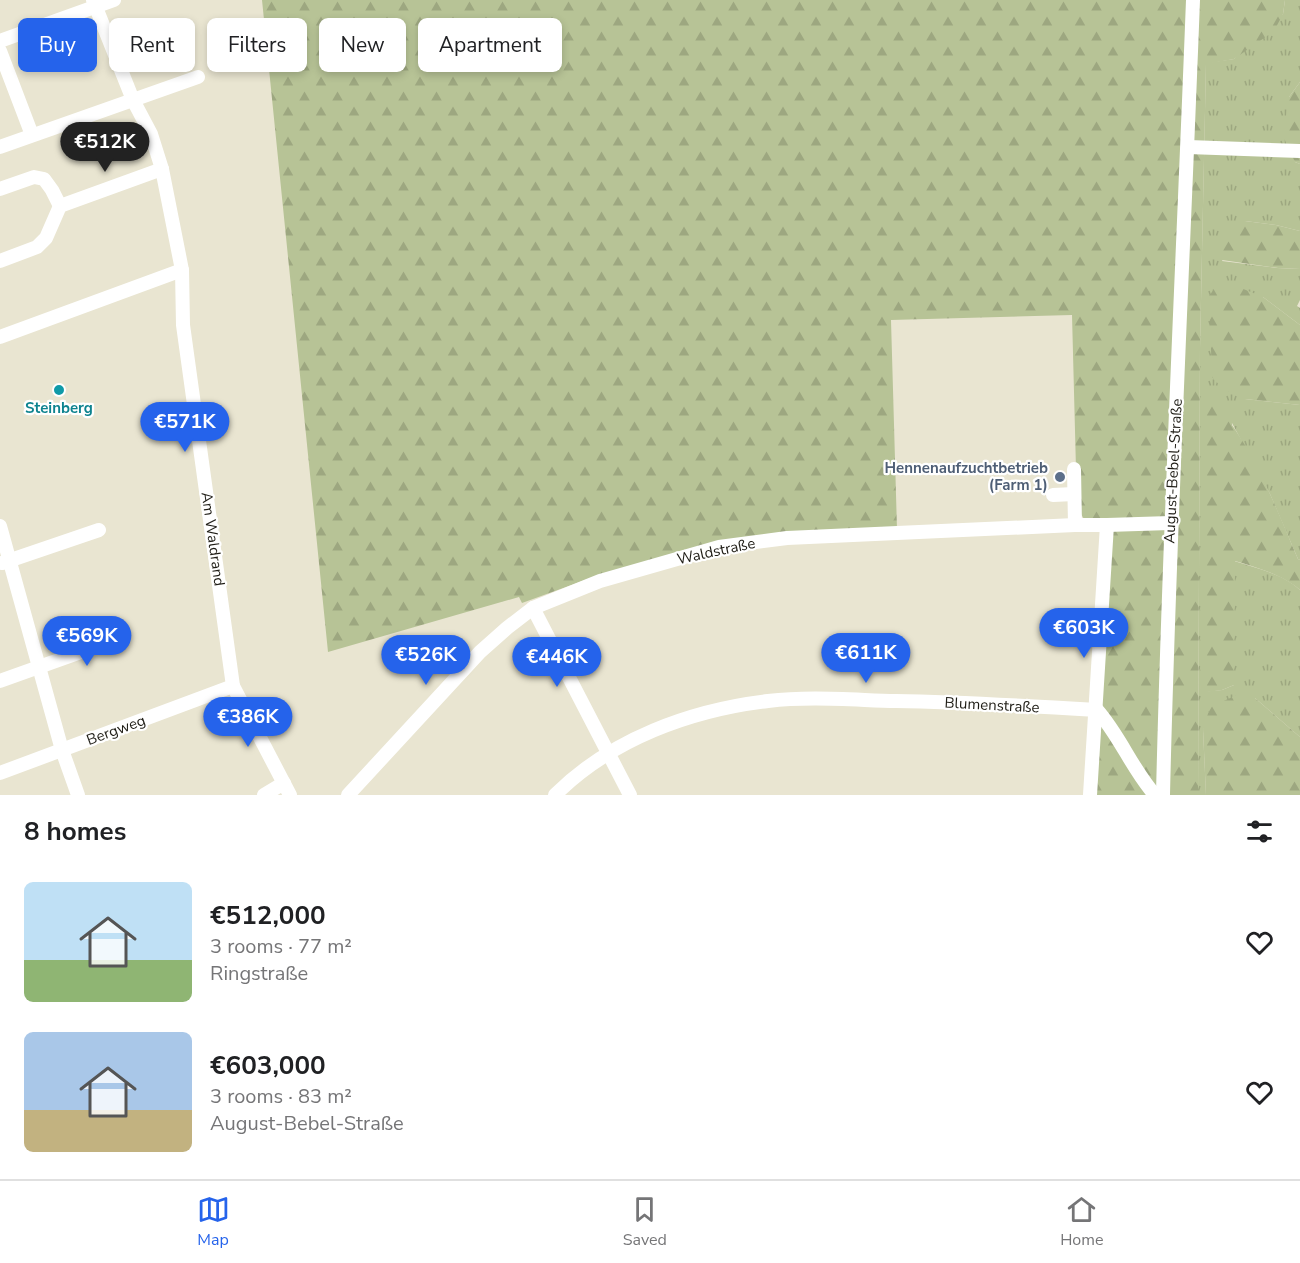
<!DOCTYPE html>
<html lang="en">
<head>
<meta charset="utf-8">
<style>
  :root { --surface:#fff; --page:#f6f6f6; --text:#202124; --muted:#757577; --line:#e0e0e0; --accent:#2563eb }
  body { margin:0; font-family:"Nunito Sans",sans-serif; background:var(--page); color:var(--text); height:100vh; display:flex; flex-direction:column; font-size:22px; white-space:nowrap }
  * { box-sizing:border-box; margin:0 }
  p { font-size:20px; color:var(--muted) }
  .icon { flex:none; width:33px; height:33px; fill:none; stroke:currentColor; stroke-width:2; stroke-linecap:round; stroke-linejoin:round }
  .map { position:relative; height:795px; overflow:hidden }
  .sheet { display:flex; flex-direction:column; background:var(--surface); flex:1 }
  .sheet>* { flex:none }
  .top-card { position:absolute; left:18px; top:18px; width:600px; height:54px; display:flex; gap:12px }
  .price { position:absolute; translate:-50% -51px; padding:0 14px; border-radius:21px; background:var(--accent); color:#fff; font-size:20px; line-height:39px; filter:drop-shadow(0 2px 3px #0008) }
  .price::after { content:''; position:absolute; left:50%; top:36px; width:18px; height:14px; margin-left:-9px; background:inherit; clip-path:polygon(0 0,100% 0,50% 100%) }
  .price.on { background:#222; color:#fff }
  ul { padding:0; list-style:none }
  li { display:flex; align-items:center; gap:18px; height:150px; padding:0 24px }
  li span { display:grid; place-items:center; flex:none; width:168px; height:120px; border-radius:9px; color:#555 }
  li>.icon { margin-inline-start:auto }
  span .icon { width:72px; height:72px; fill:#fffc; stroke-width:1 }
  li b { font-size:26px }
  h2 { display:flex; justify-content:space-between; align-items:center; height:72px; padding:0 24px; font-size:26px }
  .tag { padding:0 21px; border-radius:9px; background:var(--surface); box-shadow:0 3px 9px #0003; font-size:21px; line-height:54px }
  .tag.on { background:var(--accent); color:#fff }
  .menu { display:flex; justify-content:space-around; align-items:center; height:84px; border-top:2px solid var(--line); background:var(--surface); font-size:16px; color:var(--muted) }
  .menu a { display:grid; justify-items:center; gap:3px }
  .menu .on { color:var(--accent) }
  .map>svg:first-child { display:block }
  .grass { fill:url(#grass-tufts) }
  .forest { fill:url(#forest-firs) }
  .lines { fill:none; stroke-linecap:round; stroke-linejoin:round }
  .minor { stroke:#fff; stroke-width:14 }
  .culture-dot { fill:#0f9aa8; stroke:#fff; stroke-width:2 }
  .service-dot { fill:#5c6f8a; stroke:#fff; stroke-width:2 }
  .labels { text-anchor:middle; stroke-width:4.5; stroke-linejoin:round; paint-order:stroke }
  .culture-label { font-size:15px; font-weight:bold; fill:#0d838f; stroke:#fff }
  .service-label { font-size:15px; font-weight:bold; fill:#4e5e75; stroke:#fff; text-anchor:end }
  .street-label { font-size:15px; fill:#1e1c15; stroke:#fff }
</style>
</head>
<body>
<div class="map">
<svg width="1300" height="795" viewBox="0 0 1300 795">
  <defs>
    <pattern id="grass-tufts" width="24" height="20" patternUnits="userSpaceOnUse" patternTransform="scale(1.5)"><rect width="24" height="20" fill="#b7c396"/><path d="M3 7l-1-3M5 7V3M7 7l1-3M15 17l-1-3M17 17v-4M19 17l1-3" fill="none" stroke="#9da780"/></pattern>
    <pattern id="forest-firs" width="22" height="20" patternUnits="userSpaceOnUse" patternTransform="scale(1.5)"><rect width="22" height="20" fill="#b7c396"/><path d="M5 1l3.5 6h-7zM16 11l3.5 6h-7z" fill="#9da780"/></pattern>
  </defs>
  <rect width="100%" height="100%" fill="#e9e5d1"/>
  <!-- grass -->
  <path class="grass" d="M1285,0H1300V82L1289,97L1295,162L1300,164V231L1276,225L1245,221L1222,261L1277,268L1300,269V300L1297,306L1300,308V325L1263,297L1245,399L1300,405V560L1298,559L1270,494L1232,423L1200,692L1222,690L1234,685V561C1256,568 1283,574 1300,590V737L1255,698L1203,729L1206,795H1198L1200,348L1206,63L1234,59L1283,14Z"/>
  <!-- forest -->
  <g class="forest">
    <path d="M262,0H1285L1283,14L1274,31L1234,59L1206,64L1200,348L1198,795H1095L1110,529L1091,530L1077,508L1072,315L891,320L897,529L718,541L599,575L522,603L519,597L328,652Z"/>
    <path d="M1300,82V164L1295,162L1283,136L1289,97Z"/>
    <path d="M1245,221L1276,225L1300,231V269L1278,268L1222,260L1217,242L1225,223Z"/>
    <path d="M1217,285L1236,286L1263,297L1300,325V405L1245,399L1223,389L1212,377L1209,296Z"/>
    <path d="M1202,395C1243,419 1279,515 1298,559L1300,560V590C1283,575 1256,567 1235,561L1234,685L1222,690L1200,693Z"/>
    <path d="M1237,695L1255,698L1300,737V795H1206L1203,729L1210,707Z"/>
  </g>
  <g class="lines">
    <!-- minor -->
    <g class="minor">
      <path d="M93,0L133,100L151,134L162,169L182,270L183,325L233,686L290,795"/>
      <path d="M0,41L114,0"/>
      <path d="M0,51L32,135"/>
      <path d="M0,147L198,77"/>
      <path d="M1188,147L1300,151"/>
      <path d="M0,189L34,177L44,179L52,190L60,206"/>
      <path d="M0,261L37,247L46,238L60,206L162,169"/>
      <path d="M0,337L182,270"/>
      <path d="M1074,469L1075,525"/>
      <path d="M1053,495L1074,494"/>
      <path d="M0,526L62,750L78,795"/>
      <path d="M2,563L99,530"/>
      <path d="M533,608L630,795"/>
      <path d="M0,681L123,637"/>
      <path d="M0,773L233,686"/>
      <path d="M264,795L284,783"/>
      <path d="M348,795L480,652L507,628L533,608L600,581L719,547L787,538L1075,525H1107L1170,523"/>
      <path d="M555,795C611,739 691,710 768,701C810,696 854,700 896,701C963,702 1030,706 1097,710C1120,736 1132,769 1155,795"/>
      <path d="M1090,795L1107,525"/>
      <path d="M1163,795C1169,530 1183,265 1193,0"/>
    </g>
  </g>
  <!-- markers -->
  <circle class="culture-dot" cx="59" cy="390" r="6"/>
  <circle class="service-dot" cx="1060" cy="477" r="6"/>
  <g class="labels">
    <!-- culture labels -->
    <g class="culture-label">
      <text x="59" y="413">Steinberg</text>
    </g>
    <!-- service labels -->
    <g class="service-label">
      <text x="1048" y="473">Hennenaufzuchtbetrieb<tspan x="1048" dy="17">(Farm 1)</tspan></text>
    </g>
    <!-- street labels -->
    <g class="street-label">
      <text transform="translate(1173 471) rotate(-87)" y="5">August-Bebel-Straße</text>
      <text transform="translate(213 539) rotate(82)" y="5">Am Waldrand</text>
      <text transform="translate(716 551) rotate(-12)" y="5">Waldstraße</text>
      <text transform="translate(992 705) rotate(3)" y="5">Blumenstraße</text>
      <text transform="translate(116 730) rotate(-20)" y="5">Bergweg</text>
    </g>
  </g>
</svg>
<b class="price on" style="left:105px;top:173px">€512K</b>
<b class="price" style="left:185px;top:453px">€571K</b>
<b class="price" style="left:1084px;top:659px">€603K</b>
<b class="price" style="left:87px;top:667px">€569K</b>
<b class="price" style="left:866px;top:684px">€611K</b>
<b class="price" style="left:426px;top:686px">€526K</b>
<b class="price" style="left:557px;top:688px">€446K</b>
<b class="price" style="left:248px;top:748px">€386K</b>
<div class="top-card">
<a class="tag on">Buy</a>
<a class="tag">Rent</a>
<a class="tag">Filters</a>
<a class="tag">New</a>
<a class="tag">Apartment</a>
</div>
</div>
<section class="sheet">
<h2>8 homes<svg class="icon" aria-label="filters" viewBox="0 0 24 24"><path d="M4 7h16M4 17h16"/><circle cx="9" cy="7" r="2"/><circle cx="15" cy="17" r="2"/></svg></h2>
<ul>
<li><span style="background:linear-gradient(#bfe0f5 65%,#8fb573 0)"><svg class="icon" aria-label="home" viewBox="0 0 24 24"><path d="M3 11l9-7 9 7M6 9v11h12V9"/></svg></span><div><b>€512,000</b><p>3 rooms · 77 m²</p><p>Ringstraße</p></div><svg class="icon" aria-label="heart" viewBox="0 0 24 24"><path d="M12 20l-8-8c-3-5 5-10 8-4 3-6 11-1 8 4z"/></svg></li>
<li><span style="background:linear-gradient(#a9c7e8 65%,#c2b280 0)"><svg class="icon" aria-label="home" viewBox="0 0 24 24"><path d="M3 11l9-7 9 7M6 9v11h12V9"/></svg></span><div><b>€603,000</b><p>3 rooms · 83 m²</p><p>August-Bebel-Straße</p></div><svg class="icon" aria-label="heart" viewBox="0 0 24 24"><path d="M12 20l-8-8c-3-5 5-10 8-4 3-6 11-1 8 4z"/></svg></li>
</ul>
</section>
<nav class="menu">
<a class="on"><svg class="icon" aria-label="map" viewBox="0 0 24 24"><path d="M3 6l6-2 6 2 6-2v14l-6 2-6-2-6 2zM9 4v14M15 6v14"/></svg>Map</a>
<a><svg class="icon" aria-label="saved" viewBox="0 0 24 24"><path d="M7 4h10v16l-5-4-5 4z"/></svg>Saved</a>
<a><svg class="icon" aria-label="home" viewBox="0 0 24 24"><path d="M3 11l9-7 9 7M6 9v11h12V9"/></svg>Home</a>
</nav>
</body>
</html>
